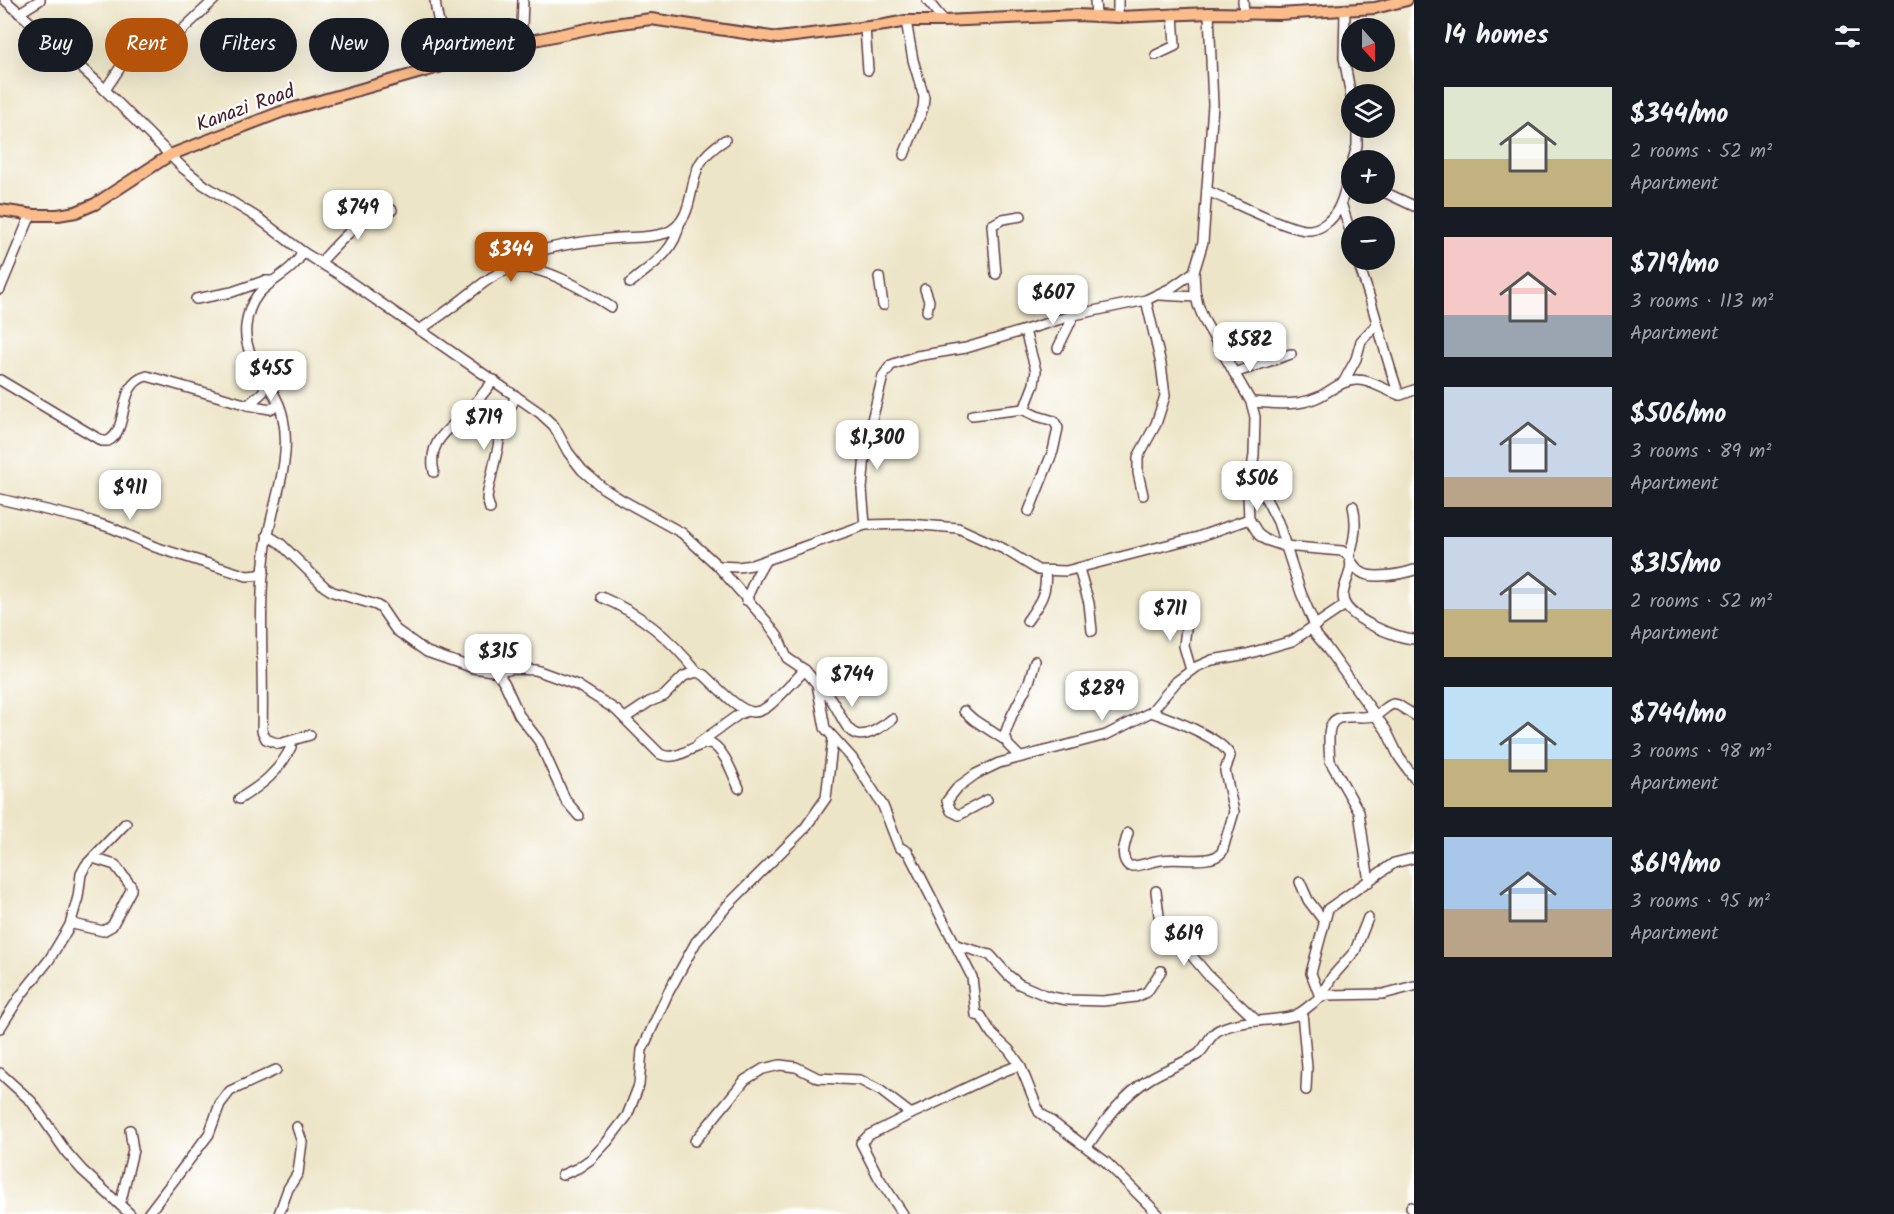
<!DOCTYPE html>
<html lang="en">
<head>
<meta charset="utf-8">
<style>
  :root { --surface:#171b24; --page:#20242c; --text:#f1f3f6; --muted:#9ea1a6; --accent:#b45309 }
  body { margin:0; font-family:Kalam,sans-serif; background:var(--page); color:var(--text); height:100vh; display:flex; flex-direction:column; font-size:22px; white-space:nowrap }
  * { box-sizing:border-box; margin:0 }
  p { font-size:20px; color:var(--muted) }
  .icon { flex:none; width:33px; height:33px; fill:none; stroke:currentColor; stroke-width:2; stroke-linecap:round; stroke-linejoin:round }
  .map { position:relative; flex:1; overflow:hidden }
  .drawer { display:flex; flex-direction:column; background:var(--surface); width:480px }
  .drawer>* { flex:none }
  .banner { position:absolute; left:18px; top:18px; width:570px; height:54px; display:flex; gap:12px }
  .needle { width:39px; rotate:159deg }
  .fabs { position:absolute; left:1341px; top:18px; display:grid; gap:12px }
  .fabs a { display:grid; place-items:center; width:54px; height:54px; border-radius:50%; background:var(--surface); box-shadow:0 6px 24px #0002; font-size:30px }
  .price { position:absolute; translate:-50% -51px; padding:0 14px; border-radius:12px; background:#fff; color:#222; font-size:20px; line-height:39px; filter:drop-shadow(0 2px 3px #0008) }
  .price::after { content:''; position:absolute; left:50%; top:36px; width:18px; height:14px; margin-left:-9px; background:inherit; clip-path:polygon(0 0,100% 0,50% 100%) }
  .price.active { background:var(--accent); color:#fff }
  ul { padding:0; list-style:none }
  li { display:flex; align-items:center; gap:18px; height:150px; padding:0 30px }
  li span { display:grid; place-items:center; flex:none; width:168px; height:120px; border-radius:0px; color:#555 }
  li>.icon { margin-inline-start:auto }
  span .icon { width:72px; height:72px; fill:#fffc; stroke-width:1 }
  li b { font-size:26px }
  h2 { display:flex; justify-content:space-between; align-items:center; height:72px; padding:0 30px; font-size:26px }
  .tag { padding:0 21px; border-radius:27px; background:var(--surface); box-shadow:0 6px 24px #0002; font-size:21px; line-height:54px }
  .tag.active { background:var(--accent); color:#fff }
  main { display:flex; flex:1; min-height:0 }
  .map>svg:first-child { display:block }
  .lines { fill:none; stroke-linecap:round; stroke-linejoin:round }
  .minor-casing { stroke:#623d42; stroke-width:12 }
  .major-casing { stroke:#623d42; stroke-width:14 }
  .minor { stroke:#fff; stroke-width:9 }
  .major { stroke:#f9bc8a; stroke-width:10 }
  .labels { text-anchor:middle; stroke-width:4.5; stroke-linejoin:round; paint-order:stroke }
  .street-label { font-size:20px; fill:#4a1f2b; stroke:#fff }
</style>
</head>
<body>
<main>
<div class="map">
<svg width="1414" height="1214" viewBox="0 0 1414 1214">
  <rect width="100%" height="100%" fill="#fff"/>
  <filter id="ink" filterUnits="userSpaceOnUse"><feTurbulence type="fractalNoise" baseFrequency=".0167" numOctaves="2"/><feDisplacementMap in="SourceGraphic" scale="12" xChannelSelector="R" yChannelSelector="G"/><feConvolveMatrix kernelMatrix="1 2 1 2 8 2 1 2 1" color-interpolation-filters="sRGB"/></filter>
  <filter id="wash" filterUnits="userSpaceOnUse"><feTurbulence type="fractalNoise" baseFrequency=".008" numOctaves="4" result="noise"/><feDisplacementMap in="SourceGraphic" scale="24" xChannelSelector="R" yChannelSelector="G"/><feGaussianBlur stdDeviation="1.35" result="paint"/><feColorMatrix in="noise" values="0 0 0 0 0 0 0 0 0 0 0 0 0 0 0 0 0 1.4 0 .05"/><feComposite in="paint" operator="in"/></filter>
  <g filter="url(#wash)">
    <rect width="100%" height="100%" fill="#ede5c7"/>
  </g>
  <g filter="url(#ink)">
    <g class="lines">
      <defs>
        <g id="minor">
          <path d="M5,0L96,81L183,168L204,185L258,218L303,252L343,277L540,413L554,426L568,452L582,470L603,488L622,500L682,533L718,566L767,622L778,637L787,658L805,670L817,684L825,728L852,758L883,806L899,847L908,852L972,977L976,1015L981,1016L992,1034L1009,1050L1020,1065L1039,1112L1106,1162L1158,1214"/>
          <path d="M435,0C437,24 445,40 450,63"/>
          <path d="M523,0L522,27L525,43"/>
          <path d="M927,0L944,21"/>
          <path d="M1095,0L1096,17"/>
          <path d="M1118,0V17"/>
          <path d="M1243,0L1244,15"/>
          <path d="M1345,9L1344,58L1352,102"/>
          <path d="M19,13L40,0"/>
          <path d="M1209,13L1213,105L1203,242L1194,272L1195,291L1198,305L1205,322L1251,402L1255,417L1254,455L1248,495L1249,519L1259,535L1266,540L1284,546L1342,551L1349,556C1355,571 1343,582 1343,597C1344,618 1396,638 1414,639"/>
          <path d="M865,28L868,70"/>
          <path d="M1156,55L1175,46L1173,14"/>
          <path d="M105,90L124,62L135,53L180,32L214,0"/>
          <path d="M904,155L923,108L924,97L913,60L906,21"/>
          <path d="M1353,160L1357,146V128"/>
          <path d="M1207,191C1228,199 1291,232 1310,230C1322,229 1333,219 1338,209C1345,197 1347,178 1352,165"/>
          <path d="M1384,192L1414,206"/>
          <path d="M1341,203L1352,237"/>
          <path d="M303,252C287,283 251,279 246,326C242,361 277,385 283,418C293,463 270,508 265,553C258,611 264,672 262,731L266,739L279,744L310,735"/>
          <path d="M1357,260C1374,304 1383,350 1399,395"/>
          <path d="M320,263C344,237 356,220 392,210"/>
          <path d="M508,270C520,247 595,240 620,238C636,237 651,238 666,233C694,221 688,188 699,165C705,154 714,147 725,140"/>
          <path d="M996,274L992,225L1003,219L1021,216"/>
          <path d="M879,277L883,305"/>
          <path d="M630,283C650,266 674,253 679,225"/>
          <path d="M0,289L29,219L34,215"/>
          <path d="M925,289L929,301L927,311"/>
          <path d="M1160,295L1196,297"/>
          <path d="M196,299L232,292L264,281H271"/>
          <path d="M419,330C435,320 450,309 464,298C479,287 493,273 511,269C539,261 588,292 611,307"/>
          <path d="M1025,331L1036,371L1034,384L1024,410L1037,416L1054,421L1058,428L1053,451L1029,511"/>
          <path d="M1058,348L1074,315"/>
          <path d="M1234,373L1291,354"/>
          <path d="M0,380L102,441H108C131,429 115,384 147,376L248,405L270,409L279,405"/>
          <path d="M1343,383L1356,359L1361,341L1376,325"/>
          <path d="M1251,402C1273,403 1295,407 1316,398C1329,393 1342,379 1358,380C1372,380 1387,392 1401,395L1414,390"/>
          <path d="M248,405L263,392L266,384"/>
          <path d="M972,415L1024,409"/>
          <path d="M1251,470L1278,522L1301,593L1315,626"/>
          <path d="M434,472C427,442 447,431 466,413C476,403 485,391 494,380"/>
          <path d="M1143,495L1138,473V457L1156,424L1165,396L1161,364L1146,300"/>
          <path d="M0,499L80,518L112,528L155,547L247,576L259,575L264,571"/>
          <path d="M490,509L487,499L488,491L498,447L501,428L516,396"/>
          <path d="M865,525L862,489L866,444L883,376L891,365L917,356L966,348L1074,315L1146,300L1171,288L1194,272"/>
          <path d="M267,535L280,543L325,587L333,592L376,605L381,608L396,630L427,652L473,668L499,672L513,669L536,670L577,685L616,710L660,754C678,763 693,743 711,743C725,751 732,773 739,788"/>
          <path d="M1349,556C1355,540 1357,523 1353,506"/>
          <path d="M1351,561C1354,565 1357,570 1361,572C1371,580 1403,574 1414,570"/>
          <path d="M718,566L738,567L752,565L865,525L909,524L958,528L1004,549L1038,570L1066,571L1198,537L1249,519"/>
          <path d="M1079,569L1089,603L1092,631"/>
          <path d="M601,597C641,614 670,638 697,672"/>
          <path d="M746,600L756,577L765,561"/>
          <path d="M1188,611L1184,646L1191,670"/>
          <path d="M1027,621C1039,604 1048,593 1045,571"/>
          <path d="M1311,629L1323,643L1386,730L1399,757L1414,778"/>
          <path d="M497,671L505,684L519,715L539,741L566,801L579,816"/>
          <path d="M817,684C850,709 839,761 892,719"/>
          <path d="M964,711L974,720L1005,740"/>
          <path d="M625,718L649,702L664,696L684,676L697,672L704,675C759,728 754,722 805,670"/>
          <path d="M699,743L738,715L747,711"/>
          <path d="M1019,756L1008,745L1005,734L1012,715L1029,682L1035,661"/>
          <path d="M239,799C262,785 279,772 291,747L289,742"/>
          <path d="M987,800L959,815L951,811L947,801L958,787L976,774L999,763L1106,735L1151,712L1177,681L1196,667L1212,660L1247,654L1292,641L1345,605"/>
          <path d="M1128,833C1125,844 1119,857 1129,866C1139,867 1151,861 1162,860C1178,857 1212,865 1222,852L1234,812L1225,771L1230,756C1223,738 1169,718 1151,712"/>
          <path d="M1300,882L1308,900L1324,921"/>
          <path d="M1369,882L1359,812L1330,761C1329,753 1329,745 1329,737C1329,708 1354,720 1373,716C1381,714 1386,706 1393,704L1398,705L1414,715"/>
          <path d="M1156,891L1161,932L1182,944L1207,974L1257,1021"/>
          <path d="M70,925L78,897L81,874L86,865L126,823"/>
          <path d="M956,945L990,955L1008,975L1019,984L1047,996L1067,1000L1103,1001L1136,997L1147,992L1161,971"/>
          <path d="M1320,997L1311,973L1328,909L1394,863L1414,858"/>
          <path d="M1320,997L1332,977L1355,951L1368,918"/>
          <path d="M1302,1013L1307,1067L1306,1090"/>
          <path d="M0,1028L21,995L49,960L70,925L73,924L103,931L112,926L131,890V886L115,865L93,858"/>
          <path d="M0,1073L31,1101L67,1153L82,1170L130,1214"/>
          <path d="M695,1141L745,1080L763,1069L780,1065L796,1067L818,1078L860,1080L881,1091L911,1114C948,1098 982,1078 1020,1065"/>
          <path d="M1087,1147C1105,1120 1123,1095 1151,1078C1166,1069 1182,1064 1197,1055C1207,1048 1209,1033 1221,1029C1243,1019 1270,1022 1293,1016C1307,1012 1314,998 1327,995L1383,994L1414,986"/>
          <path d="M562,1175L578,1168L591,1159L607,1142L627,1116L639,1085L642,1050L668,993L696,942L728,905L805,828L826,798L833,738"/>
          <path d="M120,1205L133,1150L130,1130"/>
          <path d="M1411,1207L1414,1213"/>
          <path d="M148,1214L209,1134L220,1104L230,1091L276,1070"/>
          <path d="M279,1214L288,1189L298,1173L302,1142L297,1127"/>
          <path d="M903,1214L879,1178L861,1143L869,1135L911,1114"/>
        </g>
        <path id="major" d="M0,210L34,215H58L76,212L95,204L170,155L281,112L530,41L606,25L651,19L778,38L885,25L906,21H944L1077,15L1118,17L1209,13L1279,14L1375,8L1407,0"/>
      </defs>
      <!-- minor casing -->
      <use href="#minor" class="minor-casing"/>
      <!-- major casing -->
      <use href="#major" class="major-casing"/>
      <!-- minor -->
      <use href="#minor" class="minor"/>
      <!-- major -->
      <use href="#major" class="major"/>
    </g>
  </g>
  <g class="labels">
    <!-- street labels -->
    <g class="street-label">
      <text transform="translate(245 107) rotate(-20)" y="7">Kanazi Road</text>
    </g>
  </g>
</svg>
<div class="fabs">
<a><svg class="needle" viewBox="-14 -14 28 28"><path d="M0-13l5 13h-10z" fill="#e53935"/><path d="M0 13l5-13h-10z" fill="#9ea1a6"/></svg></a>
<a><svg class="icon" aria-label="layers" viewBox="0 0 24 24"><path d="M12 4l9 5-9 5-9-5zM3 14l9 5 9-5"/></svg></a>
<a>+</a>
<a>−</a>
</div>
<b class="price" style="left:358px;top:241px">$749</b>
<b class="price active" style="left:511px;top:283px">$344</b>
<b class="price" style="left:1053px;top:326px">$607</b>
<b class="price" style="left:1250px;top:373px">$582</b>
<b class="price" style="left:271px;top:402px">$455</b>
<b class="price" style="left:484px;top:451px">$719</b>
<b class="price" style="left:877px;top:471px">$1,300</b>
<b class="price" style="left:1257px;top:512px">$506</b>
<b class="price" style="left:130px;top:521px">$911</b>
<b class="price" style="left:1170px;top:642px">$711</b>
<b class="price" style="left:498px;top:685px">$315</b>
<b class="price" style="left:852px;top:708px">$744</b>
<b class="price" style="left:1102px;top:722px">$289</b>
<b class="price" style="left:1184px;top:967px">$619</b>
<div class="banner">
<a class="tag">Buy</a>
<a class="tag active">Rent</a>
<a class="tag">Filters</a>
<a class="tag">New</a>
<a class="tag">Apartment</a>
</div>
</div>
<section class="drawer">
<h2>14 homes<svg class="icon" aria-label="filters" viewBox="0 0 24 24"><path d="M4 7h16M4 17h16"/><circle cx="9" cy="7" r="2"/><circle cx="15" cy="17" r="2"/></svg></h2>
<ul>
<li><span style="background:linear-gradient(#dfe7d0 60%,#c2b280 0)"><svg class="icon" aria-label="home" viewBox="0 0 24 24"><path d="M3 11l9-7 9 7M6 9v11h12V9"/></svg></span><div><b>$344/mo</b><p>2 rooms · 52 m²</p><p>Apartment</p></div></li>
<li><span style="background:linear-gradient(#f6c9c9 65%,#9aa5b1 0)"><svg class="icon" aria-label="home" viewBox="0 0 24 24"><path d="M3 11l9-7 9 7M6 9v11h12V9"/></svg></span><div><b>$719/mo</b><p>3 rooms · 113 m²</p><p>Apartment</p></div></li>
<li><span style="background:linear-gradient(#c9d6e8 75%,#b9a48a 0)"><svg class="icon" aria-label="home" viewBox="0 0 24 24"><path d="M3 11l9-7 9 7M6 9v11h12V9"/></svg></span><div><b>$506/mo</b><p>3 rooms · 89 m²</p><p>Apartment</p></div></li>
<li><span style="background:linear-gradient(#c9d6e8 60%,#c2b280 0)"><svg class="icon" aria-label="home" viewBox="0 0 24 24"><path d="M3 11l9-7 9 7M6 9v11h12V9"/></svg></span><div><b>$315/mo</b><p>2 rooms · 52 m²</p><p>Apartment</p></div></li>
<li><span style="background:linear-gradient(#bfe0f5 60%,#c2b280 0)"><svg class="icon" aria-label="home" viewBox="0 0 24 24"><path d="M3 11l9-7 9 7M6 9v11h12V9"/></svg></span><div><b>$744/mo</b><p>3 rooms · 98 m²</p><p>Apartment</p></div></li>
<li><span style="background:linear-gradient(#a9c7e8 60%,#b9a48a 0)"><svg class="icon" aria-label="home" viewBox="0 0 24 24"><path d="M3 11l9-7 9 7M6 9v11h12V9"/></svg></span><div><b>$619/mo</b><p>3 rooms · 95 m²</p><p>Apartment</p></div></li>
</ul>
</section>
</main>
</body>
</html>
